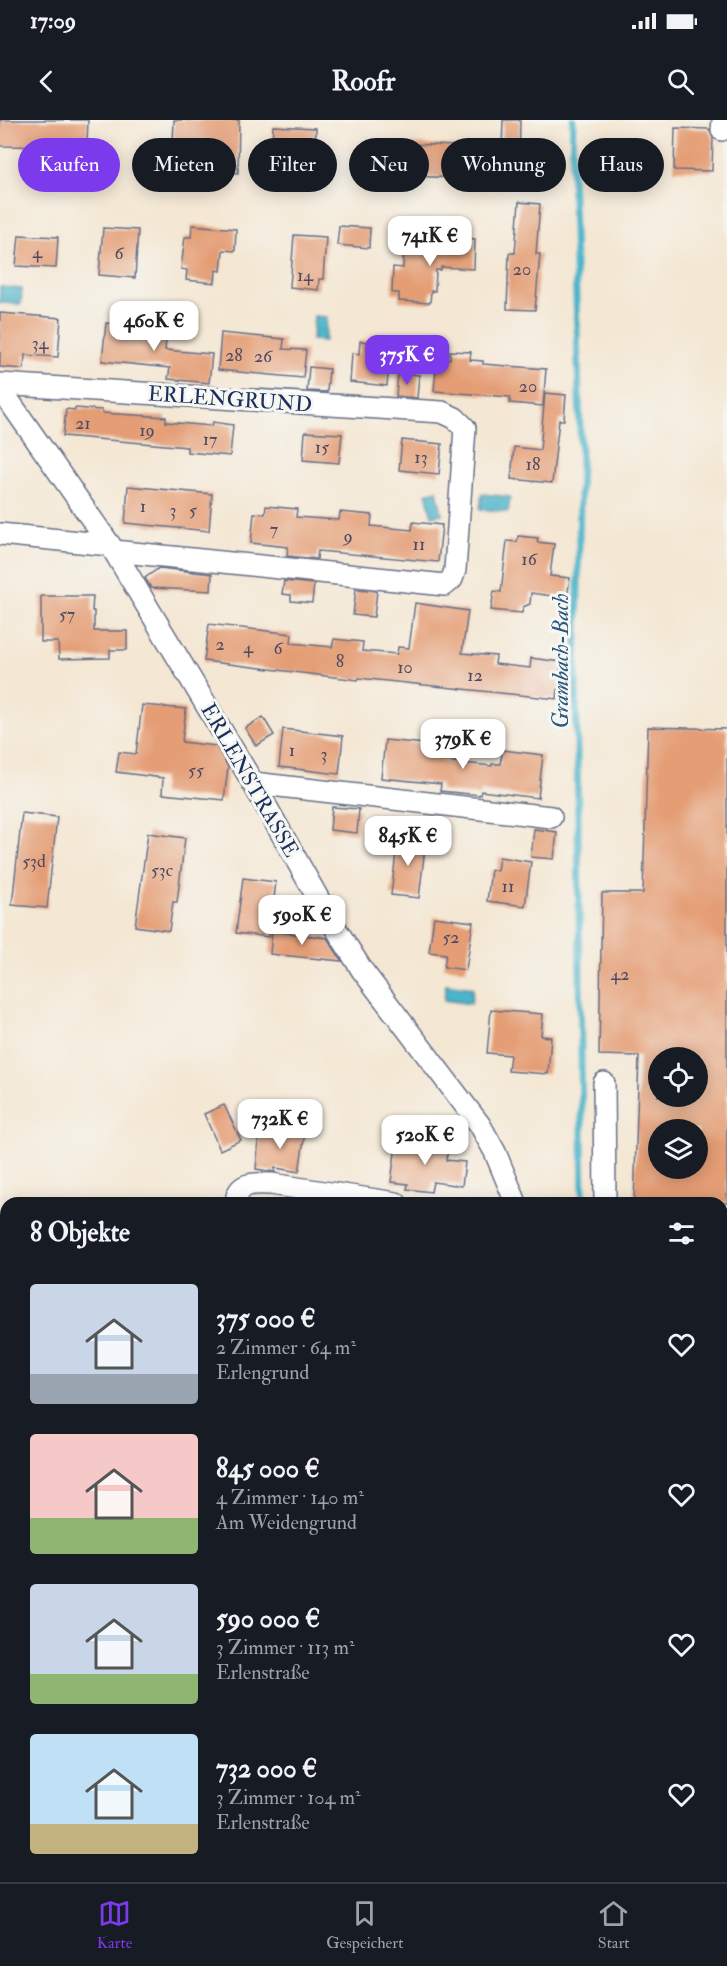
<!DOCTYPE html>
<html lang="de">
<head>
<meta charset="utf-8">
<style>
  :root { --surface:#171b24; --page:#20242c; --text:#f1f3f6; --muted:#9ea1a6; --line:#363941; --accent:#7c3aed }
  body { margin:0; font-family:"IM FELL Double Pica",serif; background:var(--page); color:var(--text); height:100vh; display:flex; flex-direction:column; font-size:22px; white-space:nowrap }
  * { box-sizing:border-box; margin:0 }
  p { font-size:20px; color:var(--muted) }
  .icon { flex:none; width:33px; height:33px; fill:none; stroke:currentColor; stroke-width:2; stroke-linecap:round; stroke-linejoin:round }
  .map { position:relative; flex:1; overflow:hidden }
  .sheet { position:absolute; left:0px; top:1077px; width:728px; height:686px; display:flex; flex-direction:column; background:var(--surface); border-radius:18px 18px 0 0; box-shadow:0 3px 15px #0003 }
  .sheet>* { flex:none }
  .banner { position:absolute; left:18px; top:18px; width:692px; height:54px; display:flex; gap:12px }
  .controls { position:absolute; left:648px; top:927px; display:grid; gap:12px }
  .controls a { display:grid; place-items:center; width:60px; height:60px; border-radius:50%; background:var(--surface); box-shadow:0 3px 15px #0003; font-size:30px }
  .price { position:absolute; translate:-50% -51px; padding:0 14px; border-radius:12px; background:#fff; color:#222; font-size:20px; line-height:39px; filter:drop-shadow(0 2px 3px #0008) }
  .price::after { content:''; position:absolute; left:50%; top:36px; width:18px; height:14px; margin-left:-9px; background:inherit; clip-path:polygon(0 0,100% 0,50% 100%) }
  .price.current { background:var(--accent); color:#fff }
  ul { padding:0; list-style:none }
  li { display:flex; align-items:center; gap:18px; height:150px; padding:0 30px }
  li span { display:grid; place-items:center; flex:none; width:168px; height:120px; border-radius:6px; color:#555 }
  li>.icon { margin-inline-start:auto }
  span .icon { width:72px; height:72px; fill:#fffc; stroke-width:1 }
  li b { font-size:26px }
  h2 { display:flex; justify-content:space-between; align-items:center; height:72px; padding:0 30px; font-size:26px }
  .pill { padding:0 21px; border-radius:27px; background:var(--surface); box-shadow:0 3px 15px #0003; font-size:21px; line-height:54px }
  .pill.current { background:var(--accent); color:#fff }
  .status { display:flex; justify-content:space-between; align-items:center; height:42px; padding:0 30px; background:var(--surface); direction:ltr }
  .status svg { height:16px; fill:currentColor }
  header { display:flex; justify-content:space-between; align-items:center; height:78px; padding:0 30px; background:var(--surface); font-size:27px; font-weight:700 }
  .dock { display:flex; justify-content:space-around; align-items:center; height:84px; border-top:2px solid var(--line); background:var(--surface); font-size:16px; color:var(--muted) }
  .dock a { display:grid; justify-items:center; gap:3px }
  .dock .current { color:var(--accent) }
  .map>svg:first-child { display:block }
  .water { fill:#4bb4c9; stroke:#337294; stroke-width:1.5 }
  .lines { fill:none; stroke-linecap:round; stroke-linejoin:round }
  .stream { stroke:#4bb4c9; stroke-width:7 }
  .building { fill:#e49d75; fill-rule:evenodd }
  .street-casing { stroke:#676f87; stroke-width:24 }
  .street { stroke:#fff; stroke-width:21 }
  .labels { text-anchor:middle; stroke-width:6; stroke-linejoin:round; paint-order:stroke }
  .number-label { font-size:18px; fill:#4d4a64 }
  .street-label { font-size:21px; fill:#1b2f5e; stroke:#f6f6f2 }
  .water-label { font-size:22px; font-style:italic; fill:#29577e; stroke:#f6f6f2 }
</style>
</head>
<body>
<div class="status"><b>17:09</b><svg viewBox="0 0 49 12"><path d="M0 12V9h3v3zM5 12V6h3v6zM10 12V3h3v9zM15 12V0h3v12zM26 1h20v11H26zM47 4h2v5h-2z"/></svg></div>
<header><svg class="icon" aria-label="back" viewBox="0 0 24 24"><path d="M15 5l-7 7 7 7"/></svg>Roofr<svg class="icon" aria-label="search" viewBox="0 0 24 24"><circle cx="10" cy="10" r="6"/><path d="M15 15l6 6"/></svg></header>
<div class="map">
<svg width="727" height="1762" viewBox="0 0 727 1762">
  <rect width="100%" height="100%" fill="#f6f6f2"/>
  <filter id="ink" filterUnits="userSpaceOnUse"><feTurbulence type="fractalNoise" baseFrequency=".0167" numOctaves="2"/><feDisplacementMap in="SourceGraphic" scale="12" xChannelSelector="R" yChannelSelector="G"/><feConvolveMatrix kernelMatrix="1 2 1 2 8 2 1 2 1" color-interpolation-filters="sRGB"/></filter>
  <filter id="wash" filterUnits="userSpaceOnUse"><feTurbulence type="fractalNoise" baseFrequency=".008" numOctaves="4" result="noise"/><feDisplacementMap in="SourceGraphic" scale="24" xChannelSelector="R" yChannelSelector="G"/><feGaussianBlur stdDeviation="1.35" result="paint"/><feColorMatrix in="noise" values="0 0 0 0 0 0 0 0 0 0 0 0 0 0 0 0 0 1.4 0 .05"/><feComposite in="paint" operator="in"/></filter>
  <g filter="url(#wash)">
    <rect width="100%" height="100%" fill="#f4e7d3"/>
    <!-- water -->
    <g class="water">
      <path d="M0,167L22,169L21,184L0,183Z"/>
      <path d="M314,196L327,197L325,221L312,220Z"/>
      <path d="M437,370L442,394L432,396L426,373Z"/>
      <path d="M482,374L510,377L508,392L480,389Z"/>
      <path d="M446,864L473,868L471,884L444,880Z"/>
    </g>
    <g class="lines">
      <!-- stream -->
      <g class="stream">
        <path d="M573,0L572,47L581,338L576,554L583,1083"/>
        <path d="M593,1756V1762"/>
      </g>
    </g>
    <g id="blocks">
      <!-- building -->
      <g class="building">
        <path d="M0,0H88L87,24H79V27L0,26Z"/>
        <path d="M174,0H239L238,53L217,52L218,24L173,23Z"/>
        <path d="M503,0H520L519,52L484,51L483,59L408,56L410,24L502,28Z"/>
        <path d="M273,6L316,8L315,34H301L299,59L270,57Z"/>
        <path d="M675,8L709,9L713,18L712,51L674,50Z"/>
        <path d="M519,82L540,84L536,134H540L535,190L507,189L509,133H515Z"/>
        <path d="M192,105L236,109L235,131L223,130L221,151L216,150L215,163L186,160L187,150L181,149L185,117H191Z"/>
        <path d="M339,106L370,108L369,128L337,125Z"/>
        <path d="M103,108L138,110L135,158L99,155Z"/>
        <path d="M19,115L58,117L56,148L16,146Z"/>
        <path d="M294,115L326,117L323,159H319L318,170L290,167Z"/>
        <path d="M443,117L475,119L474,149L441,147V150H436L435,171H431L430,183L399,181V173H392L393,147L403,148L404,125L443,127Z"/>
        <path d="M0,193L61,198L58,237L25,235L24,249L0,247Z"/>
        <path d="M106,203L167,209L165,230L212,234L209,263L168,259L170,248L102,241Z"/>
        <path d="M221,213L284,219L283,229L306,230L303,258L218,250Z"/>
        <path d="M360,221L391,224L387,266L350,262L352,233L359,234Z"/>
        <path d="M450,231L471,232L470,240L483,241V244L546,249L543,286L510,283V277L434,271L437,238L450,239Z"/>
        <path d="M309,247L329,249L327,272L307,271Z"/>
        <path d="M398,253L419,255L417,278L396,276Z"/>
        <path d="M545,273L566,275L564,300H559L552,363L511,359L514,327L540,330Z"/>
        <path d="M75,288L102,290V293L166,297V302L212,306L213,302L233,305L230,336L187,332V327L63,316L66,289L75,290Z"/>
        <path d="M305,312L342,314L339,343L303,340Z"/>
        <path d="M402,320L442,324L439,354L399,350Z"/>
        <path d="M128,366L212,374L209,411L125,403Z"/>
        <path d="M266,386L297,389L296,397L339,400L340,392L372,395L371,406L412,410L413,402L442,405L438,442L318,431L317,439L287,436L288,427L251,423L254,393L265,394Z"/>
        <path d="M518,416L538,418L537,422L554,424L550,456L570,458L567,478L531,473L530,484L523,487L522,493L491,490L494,471L501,472L507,421L517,422Z"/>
        <path d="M159,448L212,454L211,471L151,468L145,458Z"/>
        <path d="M284,461L314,464L312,483L291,481V475L282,474Z"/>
        <path d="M356,469L377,471L374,497L353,495Z"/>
        <path d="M41,476H93L92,491H94V511H127V530H110V538L59,539L58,522H41Z"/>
        <path d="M415,483L468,491L462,533L496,536L495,544L530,548L531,538L561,542L557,579L359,558L358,560L204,541L209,504L292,514L291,523L332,527L334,519L363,522L362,531L397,534L398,527L409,528Z"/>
        <path d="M142,585L186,589L182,622L216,626L228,647L224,680L162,674L163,658L116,652L119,632L136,634Z"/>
        <path d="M263,597L274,615L256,626L245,608Z"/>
        <path d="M648,607L727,609V1083H634L639,936L599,935L602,773H643ZM658,938H698V976H658ZM658,1010H698V1048H658Z"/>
        <path d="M283,609L343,616L339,654L279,647Z"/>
        <path d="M385,620L445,626L443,641L492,646V644H500L503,630L543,635L538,678L481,671L480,675L440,671L441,664L381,658Z"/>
        <path d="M332,687L359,689L357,713L330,710Z"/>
        <path d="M22,693L57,697L47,788L12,785Z"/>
        <path d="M534,709L557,712L554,739L531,737Z"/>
        <path d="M148,713L185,718L177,782H173L169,811L135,806Z"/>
        <path d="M398,716L426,719L419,778L391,775Z"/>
        <path d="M499,737L531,742L525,786L487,781L491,750L497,751Z"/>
        <path d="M243,758L276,762L269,817L236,813Z"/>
        <path d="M434,797L473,802L466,850L444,847L446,834L429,832Z"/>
        <path d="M272,811L327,818L342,841L270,834Z"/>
        <path d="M491,890L543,894L541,916L551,917L548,954L508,951L510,935L487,933Z"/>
        <path d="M224,985L241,1020L220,1030L204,994Z"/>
        <path d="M260,1007L305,1013L299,1052L275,1048V1052L256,1049Z"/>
        <path d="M407,1016L439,1021L438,1030L448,1031L446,1040L465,1042L462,1066L433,1062L431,1072L407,1069L408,1064L391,1062L396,1025L406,1027Z"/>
      </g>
    </g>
  </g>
  <g filter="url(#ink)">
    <use href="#blocks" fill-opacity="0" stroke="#676f87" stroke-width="1.5"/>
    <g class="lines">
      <defs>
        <g id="street">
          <path d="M722,10L723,0"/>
          <path d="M0,264L442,292L455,298L465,308L455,450L452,459L445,465L114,431"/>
          <path d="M0,268L114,431L253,663L328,796L362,850L480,1005L495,1032L516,1083"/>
          <path d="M0,414L110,425"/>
          <path d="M253,663L551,697"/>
          <path d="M604,963L605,1083"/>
          <path d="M236,1083C237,1062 254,1063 271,1064L396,1083"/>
          <path d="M569,1756V1762"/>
        </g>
      </defs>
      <!-- street casing -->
      <use href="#street" class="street-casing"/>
      <!-- street -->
      <use href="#street" class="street"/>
    </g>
  </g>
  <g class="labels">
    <!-- number labels -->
    <g class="number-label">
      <text x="37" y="138">4</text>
      <text x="119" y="139">6</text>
      <text x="522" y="155">20</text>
      <text x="305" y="161">14</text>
      <text x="40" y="229">34</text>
      <text x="234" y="241">28</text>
      <text x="263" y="242">26</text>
      <text x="528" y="272">20</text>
      <text x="83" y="309">21</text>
      <text x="147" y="316">19</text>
      <text x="210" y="325">17</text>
      <text x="322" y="333">15</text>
      <text x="421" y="343">13</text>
      <text x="533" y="350">18</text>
      <text x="143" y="392">1</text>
      <text x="173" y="396">3</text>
      <text x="193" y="396">5</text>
      <text x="274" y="415">7</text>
      <text x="348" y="422">9</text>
      <text x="419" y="430">11</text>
      <text x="529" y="445">16</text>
      <text x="67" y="500">57</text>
      <text x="220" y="530">2</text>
      <text x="248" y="533">4</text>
      <text x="278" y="534">6</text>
      <text x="340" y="547">8</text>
      <text x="405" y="553">10</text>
      <text x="475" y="561">12</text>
      <text x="292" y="636">1</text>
      <text x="324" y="640">3</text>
      <text x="196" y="656">55</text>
      <text x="34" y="747">53d</text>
      <text x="162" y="756">53c</text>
      <text x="508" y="772">11</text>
      <text x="451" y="823">52</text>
      <text x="620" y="860">42</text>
    </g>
    <!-- street labels -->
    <g class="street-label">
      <text transform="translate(230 279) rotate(4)" y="7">ERLENGRUND</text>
      <text transform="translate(250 660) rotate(60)" y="7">ERLENSTRASSE</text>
    </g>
    <!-- water labels -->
    <g class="water-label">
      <text transform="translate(560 541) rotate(-90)" y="8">Grambach-Bach</text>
    </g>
  </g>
</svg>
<div class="controls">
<a><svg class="icon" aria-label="locate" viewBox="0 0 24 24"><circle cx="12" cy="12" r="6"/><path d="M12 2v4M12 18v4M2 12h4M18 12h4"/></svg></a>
<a><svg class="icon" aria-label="layers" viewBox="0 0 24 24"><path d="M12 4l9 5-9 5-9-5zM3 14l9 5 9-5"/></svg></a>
</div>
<b class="price" style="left:430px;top:147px">741K €</b>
<b class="price" style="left:154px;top:232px">460K €</b>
<b class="price current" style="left:407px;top:266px">375K €</b>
<b class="price" style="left:463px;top:650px">379K €</b>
<b class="price" style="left:408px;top:747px">845K €</b>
<b class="price" style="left:302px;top:826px">590K €</b>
<b class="price" style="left:280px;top:1030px">732K €</b>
<b class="price" style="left:425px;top:1046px">520K €</b>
<div class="banner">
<a class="pill current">Kaufen</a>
<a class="pill">Mieten</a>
<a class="pill">Filter</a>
<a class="pill">Neu</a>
<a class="pill">Wohnung</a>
<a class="pill">Haus</a>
</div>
<section class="sheet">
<h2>8 Objekte<svg class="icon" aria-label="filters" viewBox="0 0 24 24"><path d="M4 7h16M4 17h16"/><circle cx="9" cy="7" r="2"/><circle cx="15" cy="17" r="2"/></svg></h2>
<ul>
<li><span style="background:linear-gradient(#c9d6e8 75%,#9aa5b1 0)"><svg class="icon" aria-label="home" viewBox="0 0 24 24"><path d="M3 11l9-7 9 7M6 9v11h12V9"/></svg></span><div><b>375 000 €</b><p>2 Zimmer · 64 m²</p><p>Erlengrund</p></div><svg class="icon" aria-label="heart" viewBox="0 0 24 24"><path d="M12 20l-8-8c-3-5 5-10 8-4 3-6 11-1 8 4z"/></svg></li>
<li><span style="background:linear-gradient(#f6c9c9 70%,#8fb573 0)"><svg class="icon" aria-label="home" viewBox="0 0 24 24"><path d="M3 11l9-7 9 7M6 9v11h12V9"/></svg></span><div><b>845 000 €</b><p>4 Zimmer · 140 m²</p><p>Am Weidengrund</p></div><svg class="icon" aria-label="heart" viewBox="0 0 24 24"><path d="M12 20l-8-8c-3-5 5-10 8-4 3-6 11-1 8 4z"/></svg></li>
<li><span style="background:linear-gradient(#c9d6e8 75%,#8fb573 0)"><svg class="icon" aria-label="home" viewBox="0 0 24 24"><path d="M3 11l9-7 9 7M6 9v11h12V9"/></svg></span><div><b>590 000 €</b><p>3 Zimmer · 113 m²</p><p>Erlenstraße</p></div><svg class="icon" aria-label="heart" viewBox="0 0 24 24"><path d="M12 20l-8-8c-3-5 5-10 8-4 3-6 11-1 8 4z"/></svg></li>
<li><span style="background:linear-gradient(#bfe0f5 75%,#c2b280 0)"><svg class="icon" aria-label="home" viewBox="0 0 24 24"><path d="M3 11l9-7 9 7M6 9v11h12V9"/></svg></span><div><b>732 000 €</b><p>3 Zimmer · 104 m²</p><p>Erlenstraße</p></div><svg class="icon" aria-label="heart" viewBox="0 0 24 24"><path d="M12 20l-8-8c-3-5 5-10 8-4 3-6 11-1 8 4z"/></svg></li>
</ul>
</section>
</div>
<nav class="dock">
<a class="current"><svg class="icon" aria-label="map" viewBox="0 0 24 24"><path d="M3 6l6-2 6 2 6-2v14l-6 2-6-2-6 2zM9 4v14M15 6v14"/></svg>Karte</a>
<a><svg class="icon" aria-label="saved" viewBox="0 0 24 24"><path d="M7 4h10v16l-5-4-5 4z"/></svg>Gespeichert</a>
<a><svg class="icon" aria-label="home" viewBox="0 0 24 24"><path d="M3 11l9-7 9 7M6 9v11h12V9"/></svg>Start</a>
</nav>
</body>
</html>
